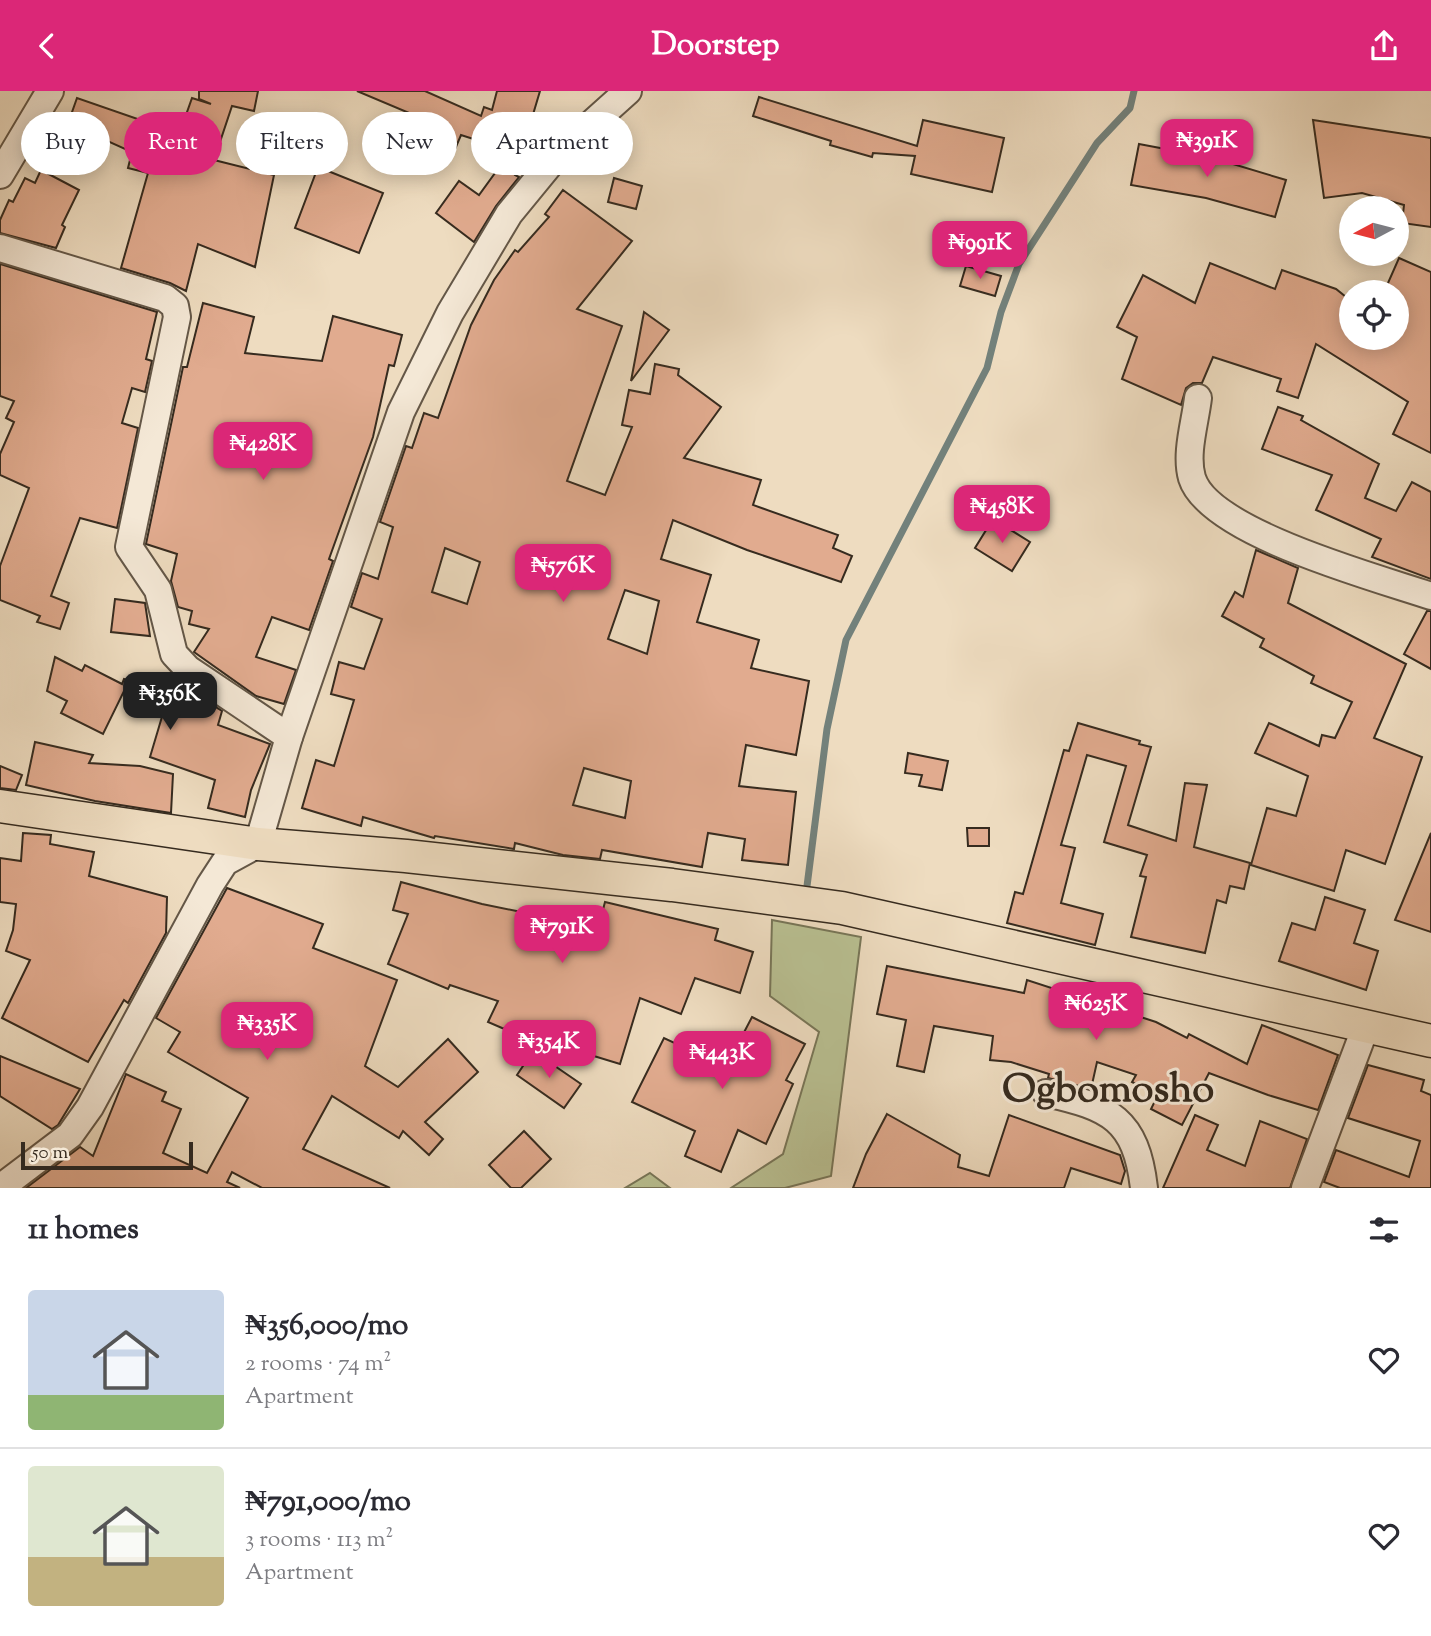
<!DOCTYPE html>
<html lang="en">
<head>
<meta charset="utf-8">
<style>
  :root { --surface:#fff; --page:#f7f7f7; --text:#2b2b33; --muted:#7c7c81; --line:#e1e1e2; --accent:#db2777 }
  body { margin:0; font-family:"Sorts Mill Goudy",serif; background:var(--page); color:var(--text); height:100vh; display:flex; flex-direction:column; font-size:26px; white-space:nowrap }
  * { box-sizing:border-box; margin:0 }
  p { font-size:23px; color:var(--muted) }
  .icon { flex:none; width:38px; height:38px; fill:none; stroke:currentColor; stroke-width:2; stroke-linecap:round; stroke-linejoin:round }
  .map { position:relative; height:1097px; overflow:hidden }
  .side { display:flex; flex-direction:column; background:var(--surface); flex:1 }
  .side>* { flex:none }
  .guide { position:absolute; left:21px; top:21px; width:700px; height:63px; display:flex; gap:14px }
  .needle { width:46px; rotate:263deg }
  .tools { position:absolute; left:1339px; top:105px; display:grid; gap:14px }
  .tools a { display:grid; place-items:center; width:70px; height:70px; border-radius:50%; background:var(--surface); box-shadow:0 4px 18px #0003; font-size:35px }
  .scale { position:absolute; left:21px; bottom:18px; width:172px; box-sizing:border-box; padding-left:7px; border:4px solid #362b1f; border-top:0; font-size:19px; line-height:24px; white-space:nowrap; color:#362b1f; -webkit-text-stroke:5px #f4e8d6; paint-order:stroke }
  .price { position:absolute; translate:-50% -60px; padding:0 16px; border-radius:14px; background:var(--accent); color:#fff; font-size:23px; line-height:46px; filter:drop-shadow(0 2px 4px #0008) }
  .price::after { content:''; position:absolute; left:50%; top:42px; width:21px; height:16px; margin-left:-10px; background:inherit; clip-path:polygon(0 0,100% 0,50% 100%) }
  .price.current { background:#222; color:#fff }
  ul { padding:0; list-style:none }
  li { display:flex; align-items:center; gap:21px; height:175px; padding:0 28px }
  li+li { border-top:2px solid var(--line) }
  li span { display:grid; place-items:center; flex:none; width:196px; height:140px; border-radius:7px; color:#555 }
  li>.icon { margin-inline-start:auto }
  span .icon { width:84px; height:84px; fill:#fffc; stroke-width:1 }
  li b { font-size:30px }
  h2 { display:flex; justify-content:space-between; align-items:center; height:84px; padding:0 28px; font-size:30px }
  .tag { padding:0 24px; border-radius:32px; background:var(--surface); box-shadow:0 4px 18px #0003; font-size:24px; line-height:63px }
  .tag.current { background:var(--accent); color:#fff }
  header { display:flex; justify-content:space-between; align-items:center; height:91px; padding:0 28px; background:var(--accent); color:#fff; font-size:32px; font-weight:800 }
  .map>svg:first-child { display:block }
  .green { fill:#b9c092; stroke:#787658; stroke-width:2 }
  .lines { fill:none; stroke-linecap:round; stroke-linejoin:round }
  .stream { stroke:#73817b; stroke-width:7 }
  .building { fill:#e1ab8f; stroke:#362b1f; stroke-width:2; fill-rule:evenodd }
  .minor-casing { stroke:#645747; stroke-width:30 }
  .major-casing { stroke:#362b1f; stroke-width:35 }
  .minor { stroke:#f4e8d6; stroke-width:26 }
  .major { stroke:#eedcc0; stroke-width:32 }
  .labels { text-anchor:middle; stroke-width:6; stroke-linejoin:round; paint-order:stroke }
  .town-label { font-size:40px; font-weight:bold; fill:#362b1f; stroke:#f4e8d6 }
</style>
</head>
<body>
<header><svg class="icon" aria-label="back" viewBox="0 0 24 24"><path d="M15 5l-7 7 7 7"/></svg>Doorstep<svg class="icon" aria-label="share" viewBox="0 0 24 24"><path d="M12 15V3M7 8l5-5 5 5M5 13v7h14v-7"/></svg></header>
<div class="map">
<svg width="1431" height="1097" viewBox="0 0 1431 1097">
  <rect width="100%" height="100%" fill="#eedcc0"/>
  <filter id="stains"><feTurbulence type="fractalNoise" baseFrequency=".00286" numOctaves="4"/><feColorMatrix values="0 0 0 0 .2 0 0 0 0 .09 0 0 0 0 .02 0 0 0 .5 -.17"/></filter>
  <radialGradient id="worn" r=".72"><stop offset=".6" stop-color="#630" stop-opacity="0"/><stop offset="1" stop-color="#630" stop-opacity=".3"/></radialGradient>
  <!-- green -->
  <g class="green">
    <path d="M772,829L861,846L831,1085L785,1097H731L783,1063L819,941L770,905Z"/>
    <path d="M650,1082L670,1097H625Z"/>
  </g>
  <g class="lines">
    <!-- stream -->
    <path class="stream" d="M806,803L827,638L846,549L987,277L1001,221L1019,173L1097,52L1130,17L1134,0"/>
  </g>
  <!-- building -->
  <g class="building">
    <path d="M199,0H258L254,20L232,15L214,69L274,84L255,176L198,153L186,200L170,192L121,177L148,82L128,77L132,61L101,47L99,53L65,41L77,7L175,41L177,36L181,38L192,7L211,13L199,8Z"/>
    <path d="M357,0H425L481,25L484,16L492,19L497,0H540L515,84L519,86L496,115L474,151L436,122L459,90L479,104L511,60L461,44L450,70L403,49L414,24Z"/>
    <path d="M759,6L917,55L923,29L1004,47L992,101L911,83L915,65L873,62L872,66L830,54L831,50L753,25Z"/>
    <path d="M1313,29L1431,47V136L1402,132L1404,114L1362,102L1324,107Z"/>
    <path d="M1139,53L1213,67L1286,89L1275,126L1206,107L1131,94Z"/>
    <path d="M318,76L383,102L359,162L295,137Z"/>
    <path d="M41,79L79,99L62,134L65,136L56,157L0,142V129L9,109L13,111L25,87L35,92Z"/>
    <path d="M614,87L642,95L636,118L608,111Z"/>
    <path d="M563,99L632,150L577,218L622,235L567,390L605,404L632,336L622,334L629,299L650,303L655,273L679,278L678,284L721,316L684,367L761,389L753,414L838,444L833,457L852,465L841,491L747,459L673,429L661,468L711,484L697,531L759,549L751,577L809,590L796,664L746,654L739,695L796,701L788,774L742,769L745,748L708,742L702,776L602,759L600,768L563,764L515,752L514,758L435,745L434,747L363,726L361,735L302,717L316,669L334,675L354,609L331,603L339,571L364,578L382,528L351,516L362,482L378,488L393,436L380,431L406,355L412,357L424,322L438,327L471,234L494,189L515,159L518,161L549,126L545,123ZM445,457L480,471L467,513L432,501ZM625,499L659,510L647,563L608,548ZM584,677L631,690L625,727L573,714Z"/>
    <path d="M1399,167L1431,181V362L1393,343L1408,311L1316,253L1298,307L1277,300L1281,288L1213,266L1202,292H1193L1186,297L1181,314L1122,288L1137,246L1117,236L1143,184L1195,212L1210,172L1275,198L1282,179L1336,198L1351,210V247H1396V201H1384Z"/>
    <path d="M0,173L157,221L146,268L152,270L145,301L132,297L122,332L138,337L117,437L80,427L51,505L69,512L60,538L37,531L40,525L0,509V475L29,397L0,384V363L14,331L6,327L14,310L0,305Z"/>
    <path d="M966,175L1001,185L995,205L960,195Z"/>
    <path d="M203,212L254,226L245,262L322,270L333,225L402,244L394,275L389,274L373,346L329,468L333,470L309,539L272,526L256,566L296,579L284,613L256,605L194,561L209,538L189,533L192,520L178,516L171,490L177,463L146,453L183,276H187Z"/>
    <path d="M644,221L669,239L631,290Z"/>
    <path d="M1278,316L1303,325L1301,329L1379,373L1365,407L1396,420L1412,391L1431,401V488L1372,466L1381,448L1316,419L1332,384L1262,358Z"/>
    <path d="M993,428L1030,451L1012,480L975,457Z"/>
    <path d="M1256,459L1298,477L1288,512L1406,573L1374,647L1422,666L1385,773L1346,759L1334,800L1251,774L1267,717L1296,725L1308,685L1255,662L1269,632L1319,655L1322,644L1335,647L1352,611L1311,592L1314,585L1260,556L1264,548L1222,525L1235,501L1243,506Z"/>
    <path d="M115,508L145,512L150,545L111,541Z"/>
    <path d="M1427,520H1431V578L1404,563Z"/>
    <path d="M55,566L82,580L85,574L122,593L124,588L214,615L222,620L218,634L270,653L251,699L245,726L208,717L215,689L150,666L164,619L124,600L103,643L61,622L67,610L47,600Z"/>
    <path d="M1078,632L1140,650L1139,653L1151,656L1128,734L1176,750L1185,692L1207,694L1194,756L1250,772L1244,798L1230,795L1226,812L1217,809L1205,862L1131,846L1146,786L1140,785L1147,764L1104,751L1126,675L1087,664L1061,754L1075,757L1061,812L1103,823L1095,854L1007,832L1015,801L1023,803L1064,659L1069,660Z"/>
    <path d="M35,651L93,664L89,672L140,675L173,683L171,722L95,710L26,694Z"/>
    <path d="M908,662L948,670L942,699L919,695L922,684L905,682Z"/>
    <path d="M0,675L22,684L16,699L0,697Z"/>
    <path d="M967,737H989V755H968Z"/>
    <path d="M23,742L51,744L50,753L94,761L89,785L167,806L166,842L128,912L124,909L88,971L2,927L30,869L6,860L13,839L16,813L0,811V767L21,770Z"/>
    <path d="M1431,742V841L1395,829Z"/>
    <path d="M401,791L482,813L541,825L544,817L598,838L605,811L718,838L715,849L753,861L740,902L695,887L681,923L640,907L620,973L502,937L488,931L498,910L450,894L448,898L388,873L408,823L393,819Z"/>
    <path d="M227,797L323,833L313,857L397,889L365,975L398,996L448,948L478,981L425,1031L443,1048L429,1064L403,1040L399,1047L332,1005L303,1058L390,1097H262L232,1081L227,1091L240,1097H26L80,1056L93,1065L126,983L166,1001L162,1010L181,1018L163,1062L207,1082L248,1007L168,961L180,941L156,927Z"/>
    <path d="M1325,806L1365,819L1354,852L1378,860L1366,899L1279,870L1292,832L1315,839Z"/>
    <path d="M887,875L1024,902L1027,889L1156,931L1187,947L1189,943L1247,973L1262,934L1338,964L1318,1019L1268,1004L1209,982L1182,1034L1151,1018L1158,1004L1132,991L1136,984L1097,971L1091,998L1048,987L1049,983L1011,971L990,969L993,945L934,935L924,981L897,975L906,929L877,923Z"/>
    <path d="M752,926L805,953L786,989L793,993L766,1053L738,1039L721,1081L685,1065L695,1040L632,1011L664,947L726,976Z"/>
    <path d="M533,960L581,993L564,1017L517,984Z"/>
    <path d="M0,965L80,998L58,1034L52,1038L0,1005Z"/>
    <path d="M1368,974L1424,989L1421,1000L1431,1004V1097H1340L1324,1091L1336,1059L1409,1086L1420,1050L1348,1027Z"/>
    <path d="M887,1023L960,1064L958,1076L989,1085L1009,1024L1120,1064L1125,1080L1121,1093L1071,1077L1064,1097H853L866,1063Z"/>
    <path d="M1195,1024L1218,1034L1207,1059L1245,1075L1260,1030L1307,1048L1290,1097H1163Z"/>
    <path d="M524,1040L551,1068L521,1097H511L489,1074Z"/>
  </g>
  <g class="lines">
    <defs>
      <g id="minor">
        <path d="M0,84L50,0"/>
        <path d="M0,157L165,207L175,215L177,226L129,456L158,499L174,563L188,578L289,646"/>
        <path d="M1198,307C1195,332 1185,363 1192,387C1209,442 1378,487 1431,505"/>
        <path d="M1046,1002C1110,1016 1136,1028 1144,1097"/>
        <path d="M0,1097L70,1044L90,1016L210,794L225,771L258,753L289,646L401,321L450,222L509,123L559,62L628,0"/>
        <path d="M1305,1097L1366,935"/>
      </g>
      <path id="major" d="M0,715L258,753L406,765L672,794L842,817L1431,950"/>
    </defs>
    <!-- minor casing -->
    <use href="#minor" class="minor-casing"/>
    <!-- major casing -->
    <use href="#major" class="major-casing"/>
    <!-- minor -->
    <use href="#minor" class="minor"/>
    <!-- major -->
    <use href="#major" class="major"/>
  </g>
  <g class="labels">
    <!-- town labels -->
    <g class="town-label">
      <text x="1108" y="1010">Ogbomosho</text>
    </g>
  </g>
  <rect width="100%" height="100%" filter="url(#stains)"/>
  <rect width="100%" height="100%" fill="url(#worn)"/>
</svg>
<div class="tools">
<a><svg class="needle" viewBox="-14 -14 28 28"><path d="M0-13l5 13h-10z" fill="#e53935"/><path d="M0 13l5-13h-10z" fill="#7c7c81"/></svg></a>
<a><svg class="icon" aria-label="locate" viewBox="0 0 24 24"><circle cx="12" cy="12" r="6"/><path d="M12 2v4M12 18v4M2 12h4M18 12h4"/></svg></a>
</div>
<div class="scale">50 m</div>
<b class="price" style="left:1207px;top:88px">₦391K</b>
<b class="price" style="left:980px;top:190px">₦991K</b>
<b class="price" style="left:263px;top:391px">₦428K</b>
<b class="price" style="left:1002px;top:454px">₦458K</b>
<b class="price" style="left:563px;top:513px">₦576K</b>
<b class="price current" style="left:170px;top:641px">₦356K</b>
<b class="price" style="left:562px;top:874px">₦791K</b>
<b class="price" style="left:1096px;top:951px">₦625K</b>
<b class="price" style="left:267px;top:971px">₦335K</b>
<b class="price" style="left:549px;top:989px">₦354K</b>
<b class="price" style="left:722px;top:1000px">₦443K</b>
<div class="guide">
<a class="tag">Buy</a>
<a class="tag current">Rent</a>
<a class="tag">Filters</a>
<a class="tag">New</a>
<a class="tag">Apartment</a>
</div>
</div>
<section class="side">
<h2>11 homes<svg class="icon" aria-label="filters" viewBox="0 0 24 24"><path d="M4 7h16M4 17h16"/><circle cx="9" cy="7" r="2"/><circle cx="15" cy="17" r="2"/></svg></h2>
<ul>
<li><span style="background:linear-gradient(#c9d6e8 75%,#8fb573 0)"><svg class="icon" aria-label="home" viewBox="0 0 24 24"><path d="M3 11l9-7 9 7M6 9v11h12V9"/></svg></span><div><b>₦356,000/mo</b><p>2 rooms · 74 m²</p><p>Apartment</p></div><svg class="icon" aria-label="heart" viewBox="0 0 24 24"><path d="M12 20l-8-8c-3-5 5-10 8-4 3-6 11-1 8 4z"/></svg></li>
<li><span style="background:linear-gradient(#dfe7d0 65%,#c2b280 0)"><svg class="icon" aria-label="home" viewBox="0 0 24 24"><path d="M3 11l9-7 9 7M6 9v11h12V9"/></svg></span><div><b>₦791,000/mo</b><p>3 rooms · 113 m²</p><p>Apartment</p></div><svg class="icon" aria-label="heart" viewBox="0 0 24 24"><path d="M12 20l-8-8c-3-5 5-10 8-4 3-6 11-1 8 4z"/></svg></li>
</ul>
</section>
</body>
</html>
